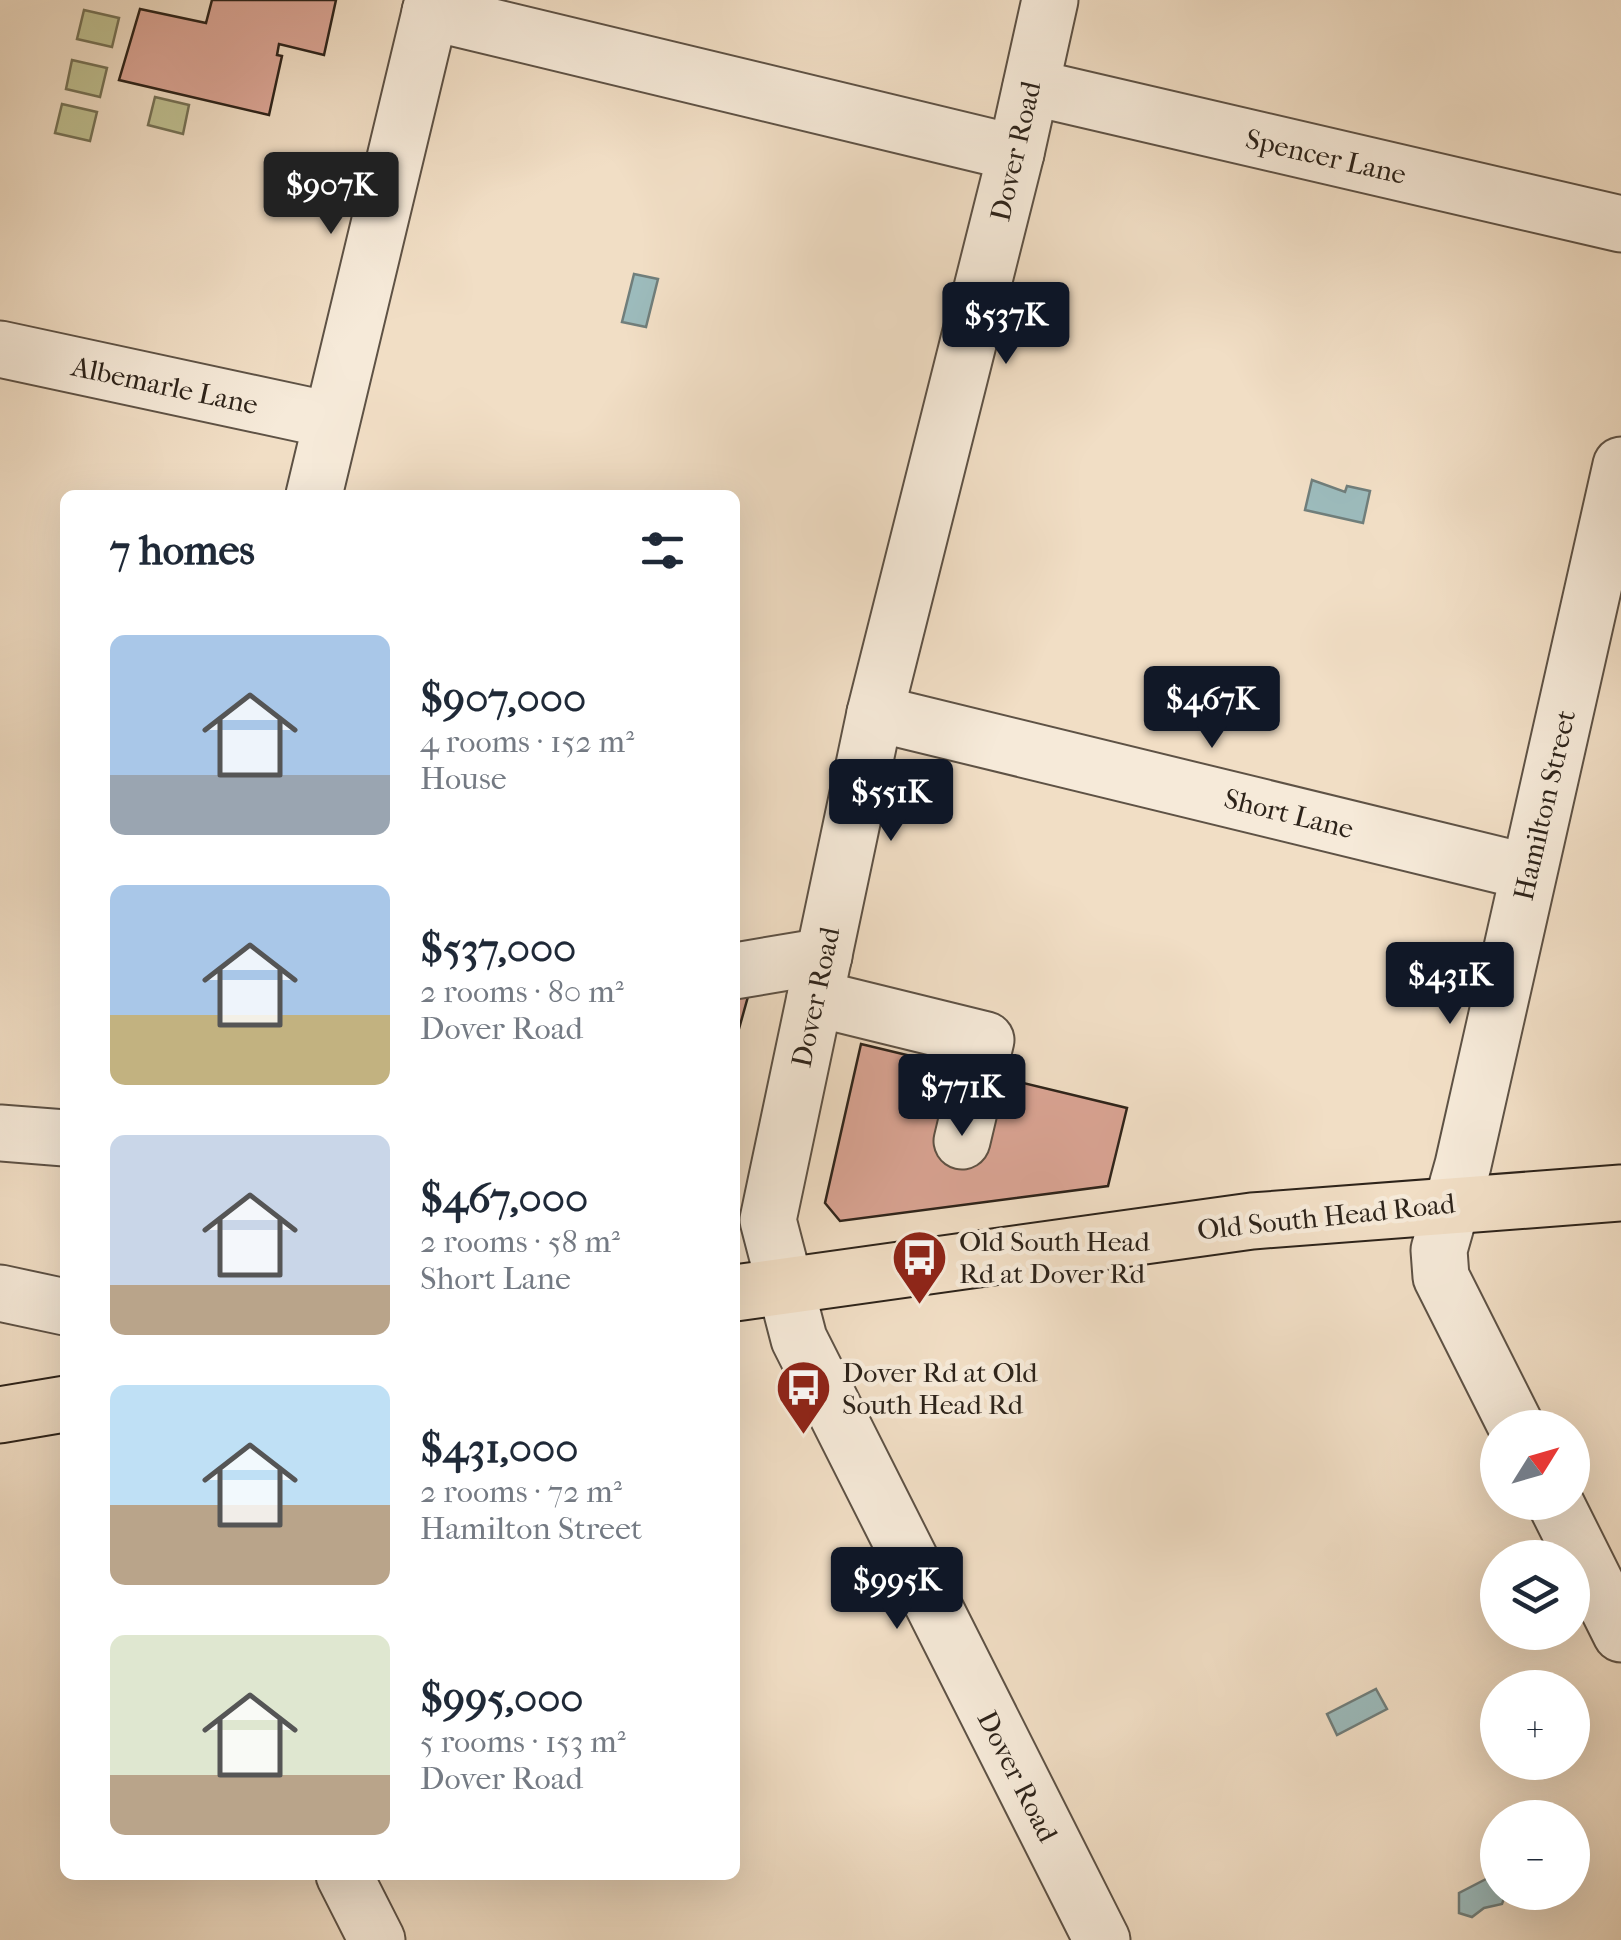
<!DOCTYPE html>
<html lang="en">
<head>
<meta charset="utf-8">
<style>
  :root { --surface:#fff; --page:#f6f6f7; --text:#1f2937; --muted:#747a83; --accent:#111827 }
  body { margin:0; font-family:"IM FELL French Canon",serif; background:var(--page); color:var(--text); height:100vh; display:flex; flex-direction:column; font-size:38px; white-space:nowrap }
  * { box-sizing:border-box; margin:0 }
  p { font-size:32px; color:var(--muted) }
  .icon { flex:none; width:55px; height:55px; fill:none; stroke:currentColor; stroke-width:2; stroke-linecap:round; stroke-linejoin:round }
  .map { position:relative; flex:1; overflow:hidden }
  .side { position:absolute; left:60px; top:490px; width:680px; height:1390px; display:flex; flex-direction:column; background:var(--surface); border-radius:15px; box-shadow:0 10px 40px #0002 }
  .side>* { flex:none }
  .needle { width:65px; rotate:53deg }
  .fabs { position:absolute; left:1480px; top:1410px; display:grid; gap:20px }
  .fabs a { display:grid; place-items:center; width:110px; height:110px; border-radius:50%; background:var(--surface); box-shadow:0 10px 40px #0002; font-size:50px }
  .price { position:absolute; translate:-50% -85px; padding:0 22px; border-radius:10px; background:var(--accent); color:#fff; font-size:32px; line-height:65px; filter:drop-shadow(0 2px 5px #0008) }
  .price::after { content:''; position:absolute; left:50%; top:60px; width:30px; height:22px; margin-left:-15px; background:inherit; clip-path:polygon(0 0,100% 0,50% 100%) }
  .price.selected { background:#222; color:#fff }
  ul { padding:0; list-style:none }
  li { display:flex; align-items:center; gap:30px; height:250px; padding:0 50px }
  li span { display:grid; place-items:center; flex:none; width:280px; height:200px; border-radius:15px; color:#555 }
  li>.icon { margin-inline-start:auto }
  span .icon { width:120px; height:120px; fill:#fffc; stroke-width:1 }
  li b { font-size:42px }
  h2 { display:flex; justify-content:space-between; align-items:center; height:120px; padding:0 50px; font-size:42px }
  .map>svg:first-child { display:block }
  .green { fill:#bfc091; stroke:#767256; stroke-width:2.5 }
  .water { fill:#9cbbbc; stroke:#707e7b; stroke-width:2.5 }
  .building { fill:#dba595; stroke:#2d231a; stroke-width:2.5 }
  .lines { fill:none; stroke-linecap:round; stroke-linejoin:round }
  .minor-casing { stroke:#5e5245; stroke-width:59 }
  .major-casing { stroke:#2d231a; stroke-width:59 }
  .minor { stroke:#f6ead9; stroke-width:55 }
  .major { stroke:#f1dec5; stroke-width:55 }
  .labels { text-anchor:middle; stroke-width:9; stroke-linejoin:round; paint-order:stroke }
  .street-label { font-size:28px; fill:#2d231a; stroke:#f6ead9 }
  .poi-label { font-size:28px; fill:#2d231a; stroke:#f6ead9; text-anchor:start }
</style>
</head>
<body>
<div class="map">
<svg width="1621" height="1940" viewBox="0 0 1621 1940">
  <rect width="100%" height="100%" fill="#f1dec5"/>
  <filter id="stains"><feTurbulence type="fractalNoise" baseFrequency=".002" numOctaves="4"/><feColorMatrix values="0 0 0 0 .2 0 0 0 0 .09 0 0 0 0 .02 0 0 0 .5 -.17"/></filter>
  <radialGradient id="worn" r=".72"><stop offset=".6" stop-color="#630" stop-opacity="0"/><stop offset="1" stop-color="#630" stop-opacity=".3"/></radialGradient>
  <!-- green -->
  <g class="green">
    <path d="M84,10L119,18L112,47L77,39Z"/>
    <path d="M72,60L107,68L100,97L66,89Z"/>
    <path d="M155,97L189,105L183,134L148,125Z"/>
    <path d="M62,104L97,112L90,141L55,133Z"/>
  </g>
  <!-- water -->
  <g class="water">
    <path d="M634,274L658,279L646,327L622,322Z"/>
    <path d="M1312,480L1345,492L1347,486L1370,491L1363,523L1305,510Z"/>
    <path d="M1376,1689L1387,1709L1337,1735L1327,1714Z"/>
    <path d="M1490,1877L1497,1878L1498,1892L1506,1893L1502,1904L1484,1908L1472,1917L1459,1913V1893Z"/>
  </g>
  <!-- building -->
  <g class="building">
    <path d="M212,0H336L324,55L279,44L277,55L282,56L269,115L119,80L140,9L206,23Z"/>
    <path d="M749,993L735,1043V995Z"/>
    <path d="M861,1044L1127,1108L1108,1186L840,1221L825,1203Z"/>
  </g>
  <g class="lines">
    <defs>
      <g id="minor">
        <path d="M1050,0L1016,153L875,713L768,1220L799,1339L1102,1940"/>
        <path d="M430,12L1016,153"/>
        <path d="M1031,87L1621,224"/>
        <path d="M0,349L330,420"/>
        <path d="M314,495L433,0"/>
        <path d="M875,713L1528,872"/>
        <path d="M735,971L824,956"/>
        <path d="M815,998L986,1040L962,1141"/>
        <path d="M0,1133L65,1138"/>
        <path d="M0,1293L65,1307"/>
        <path d="M1517,1428L1441,1277L1439,1250L1463,1165L1621,465"/>
        <path d="M1555,1502L1621,1634"/>
        <path d="M344,1875L377,1940"/>
      </g>
      <g id="major">
        <path d="M735,1293L1252,1221L1621,1193"/>
        <path d="M0,1415L65,1404"/>
      </g>
    </defs>
    <!-- minor casing -->
    <use href="#minor" class="minor-casing"/>
    <!-- major casing -->
    <use href="#major" class="major-casing"/>
    <!-- minor -->
    <use href="#minor" class="minor"/>
    <!-- major -->
    <use href="#major" class="major"/>
  </g>
  <!-- icons -->
  <defs>
    <symbol id="bus-pin" viewBox="-11 -11 22 30"><path d="M0 17L-7.5 6A9.5 9.5 0 1 1 7.5 6Z" fill="#8f2418" stroke="#f6ead9"/><path d="M-5-6H5V4H4V6H2V4H-2V6H-4V4H-5ZM-3.5-4V0h7V-4ZM-3.5 1.2v1.5H-2V1.2ZM2 1.2v1.5H3.5V1.2Z" fill="#fff"/></symbol>
  </defs>
  <g fill-rule="evenodd">
    <use href="#bus-pin" x="888" y="1226" width="63" height="86"/>
    <use href="#bus-pin" x="772" y="1356" width="63" height="86"/>
  </g>
  <g class="labels">
    <!-- street labels -->
    <g class="street-label">
      <text transform="translate(1015 151) rotate(-77)" y="10">Dover Road</text>
      <text transform="translate(1326 156) rotate(13)" y="10">Spencer Lane</text>
      <text transform="translate(165 385) rotate(12)" y="10">Albemarle Lane</text>
      <text transform="translate(1544 805) rotate(-77)" y="10">Hamilton Street</text>
      <text transform="translate(1289 813) rotate(14)" y="10">Short Lane</text>
      <text transform="translate(815 997) rotate(-78)" y="10">Dover Road</text>
      <text transform="translate(1326 1216) rotate(-6)" y="10">Old South Head Road</text>
      <text transform="translate(1018 1776) rotate(63)" y="10">Dover Road</text>
    </g>
    <!-- poi labels -->
    <g class="poi-label">
      <text x="959" y="1251">Old South Head<tspan x="959" dy="32">Rd at Dover Rd</tspan></text>
      <text x="842" y="1382">Dover Rd at Old<tspan x="842" dy="32">South Head Rd</tspan></text>
    </g>
  </g>
  <rect width="100%" height="100%" filter="url(#stains)"/>
  <rect width="100%" height="100%" fill="url(#worn)"/>
</svg>
<div class="fabs">
<a><svg class="needle" viewBox="-14 -14 28 28"><path d="M0-13l5 13h-10z" fill="#e53935"/><path d="M0 13l5-13h-10z" fill="#747a83"/></svg></a>
<a><svg class="icon" aria-label="layers" viewBox="0 0 24 24"><path d="M12 4l9 5-9 5-9-5zM3 14l9 5 9-5"/></svg></a>
<a>+</a>
<a>−</a>
</div>
<b class="price selected" style="left:331px;top:237px">$907K</b>
<b class="price" style="left:1006px;top:367px">$537K</b>
<b class="price" style="left:1212px;top:751px">$467K</b>
<b class="price" style="left:891px;top:844px">$551K</b>
<b class="price" style="left:1450px;top:1027px">$431K</b>
<b class="price" style="left:962px;top:1139px">$771K</b>
<b class="price" style="left:897px;top:1632px">$995K</b>
<section class="side">
<h2>7 homes<svg class="icon" aria-label="filters" viewBox="0 0 24 24"><path d="M4 7h16M4 17h16"/><circle cx="9" cy="7" r="2"/><circle cx="15" cy="17" r="2"/></svg></h2>
<ul>
<li><span style="background:linear-gradient(#a9c7e8 70%,#9aa5b1 0)"><svg class="icon" aria-label="home" viewBox="0 0 24 24"><path d="M3 11l9-7 9 7M6 9v11h12V9"/></svg></span><div><b>$907,000</b><p>4 rooms · 152 m²</p><p>House</p></div></li>
<li><span style="background:linear-gradient(#a9c7e8 65%,#c2b280 0)"><svg class="icon" aria-label="home" viewBox="0 0 24 24"><path d="M3 11l9-7 9 7M6 9v11h12V9"/></svg></span><div><b>$537,000</b><p>2 rooms · 80 m²</p><p>Dover Road</p></div></li>
<li><span style="background:linear-gradient(#c9d6e8 75%,#b9a48a 0)"><svg class="icon" aria-label="home" viewBox="0 0 24 24"><path d="M3 11l9-7 9 7M6 9v11h12V9"/></svg></span><div><b>$467,000</b><p>2 rooms · 58 m²</p><p>Short Lane</p></div></li>
<li><span style="background:linear-gradient(#bfe0f5 60%,#b9a48a 0)"><svg class="icon" aria-label="home" viewBox="0 0 24 24"><path d="M3 11l9-7 9 7M6 9v11h12V9"/></svg></span><div><b>$431,000</b><p>2 rooms · 72 m²</p><p>Hamilton Street</p></div></li>
<li><span style="background:linear-gradient(#dfe7d0 70%,#b9a48a 0)"><svg class="icon" aria-label="home" viewBox="0 0 24 24"><path d="M3 11l9-7 9 7M6 9v11h12V9"/></svg></span><div><b>$995,000</b><p>5 rooms · 153 m²</p><p>Dover Road</p></div></li>
</ul>
</section>
</div>
</body>
</html>
